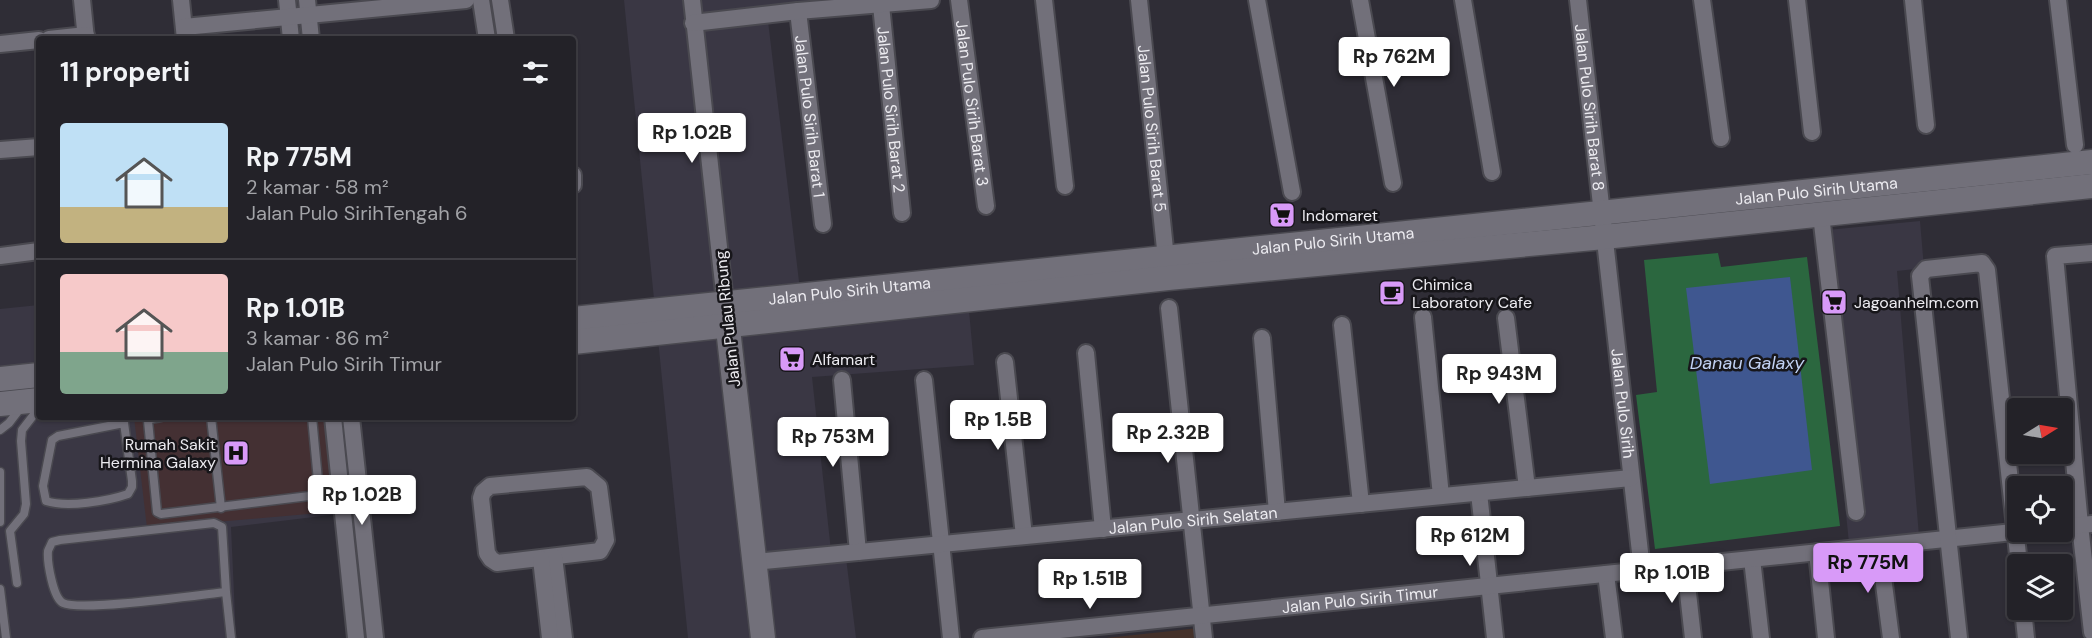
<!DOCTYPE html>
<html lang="id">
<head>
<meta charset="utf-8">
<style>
  :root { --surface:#232228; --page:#2f2f34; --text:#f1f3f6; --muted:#a3a4a8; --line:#403f45; --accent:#d89af8 }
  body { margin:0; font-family:"DM Sans",sans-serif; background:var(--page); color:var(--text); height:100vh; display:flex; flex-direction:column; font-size:22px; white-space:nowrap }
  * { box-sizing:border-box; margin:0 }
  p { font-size:20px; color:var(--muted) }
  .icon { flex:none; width:33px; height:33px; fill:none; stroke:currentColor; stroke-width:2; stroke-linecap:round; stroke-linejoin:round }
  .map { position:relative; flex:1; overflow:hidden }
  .panel { position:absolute; left:36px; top:36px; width:540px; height:384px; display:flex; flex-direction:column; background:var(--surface); border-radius:6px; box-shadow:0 2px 4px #0004,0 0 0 2px var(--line) }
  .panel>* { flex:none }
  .needle { width:39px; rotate:79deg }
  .fabs { position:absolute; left:2007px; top:398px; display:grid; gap:12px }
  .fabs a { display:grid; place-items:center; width:66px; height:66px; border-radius:6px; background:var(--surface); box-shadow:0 2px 4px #0004,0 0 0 2px var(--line); font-size:30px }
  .price { position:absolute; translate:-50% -51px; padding:0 14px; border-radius:6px; background:#fff; color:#222; font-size:20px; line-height:39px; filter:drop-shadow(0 2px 3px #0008) }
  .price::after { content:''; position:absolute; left:50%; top:36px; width:18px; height:14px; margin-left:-9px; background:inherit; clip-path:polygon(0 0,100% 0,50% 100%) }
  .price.current { background:var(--accent); color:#111 }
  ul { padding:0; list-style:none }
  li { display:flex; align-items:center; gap:18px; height:150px; padding:0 24px }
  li+li { border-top:2px solid var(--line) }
  li span { display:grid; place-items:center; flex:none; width:168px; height:120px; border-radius:6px; color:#555 }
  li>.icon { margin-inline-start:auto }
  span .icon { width:72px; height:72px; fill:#fffc; stroke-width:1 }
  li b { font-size:26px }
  h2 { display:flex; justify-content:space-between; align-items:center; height:72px; padding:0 24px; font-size:26px }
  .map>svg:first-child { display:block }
  .built { fill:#3a3744 }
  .education { fill:#44312a }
  .medical { fill:#443033 }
  .green { fill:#2b673f }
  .water { fill:#3f5790 }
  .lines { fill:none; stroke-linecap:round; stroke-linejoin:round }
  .service-casing { stroke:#4a4950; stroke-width:11 }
  .minor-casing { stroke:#4a4950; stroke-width:20 }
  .secondary-casing { stroke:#4a4950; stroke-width:27 }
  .service { stroke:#72707a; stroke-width:8 }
  .minor { stroke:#72707a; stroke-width:16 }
  .secondary { stroke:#72707a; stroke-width:24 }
  .labels { text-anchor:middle; stroke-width:5; stroke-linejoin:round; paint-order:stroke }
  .street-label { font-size:16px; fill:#ecebf0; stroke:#17161a }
  .poi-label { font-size:16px; fill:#ecebf0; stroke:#17161a; text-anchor:start }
  .water-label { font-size:18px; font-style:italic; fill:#c2d2f4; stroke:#17161a }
</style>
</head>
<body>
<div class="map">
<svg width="2092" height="638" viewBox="0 0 2092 638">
  <rect width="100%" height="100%" fill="#2f2d36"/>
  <!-- built -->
  <g class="built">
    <path d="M624,0H922L768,21L800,290L966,278L974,365L812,377L832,560L846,558L856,638H688Z"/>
    <path d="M1920,221L1924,268L1897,271L1919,536L1849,543L1817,231Z"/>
    <path d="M39,305V417H333L347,513L231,527L236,638H0V309Z"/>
  </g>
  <!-- education -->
  <path class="education" d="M1199,628V638H1106Z"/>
  <!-- medical -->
  <path class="medical" d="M134,417H328L342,511L147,528Z"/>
  <!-- green -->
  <path class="green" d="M1718,253L1721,267L1807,257L1840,526L1655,549L1636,395L1657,392L1644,260Z"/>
  <!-- water -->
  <path class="water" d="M1790,277L1812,470L1710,484L1686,288Z"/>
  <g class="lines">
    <defs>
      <g id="service">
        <path d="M123,417L124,423L132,481V487L128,494C108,501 67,508 46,501L43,486L52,440L58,436L124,423"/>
        <path d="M161,417L150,419L148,421L157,512L161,514L342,492"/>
        <path d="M211,417L221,508"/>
        <path d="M312,417L319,491L323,494"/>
        <path d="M0,430L9,423L22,406"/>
        <path d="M0,472V522"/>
        <path d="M17,583L10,531L24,514L26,504L21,441L22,430L39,408"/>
        <path d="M0,589L6,638"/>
        <path d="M226,592C199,595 81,612 63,603C53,598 47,562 48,551C49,548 51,545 52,542L60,540L214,523L222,527L226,592L231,638"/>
      </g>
      <g id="minor">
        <path d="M82,0L86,39"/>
        <path d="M181,0L185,39"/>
        <path d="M287,0L291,39"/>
        <path d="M307,0L311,39"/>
        <path d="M481,0L487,39"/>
        <path d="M500,0L506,39"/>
        <path d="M692,0L725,302"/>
        <path id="s1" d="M959,0L986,206"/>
        <path d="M1044,0L1065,186"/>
        <path id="s2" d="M1139,0L1167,268"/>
        <path d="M1257,0L1292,192"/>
        <path d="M1360,0L1393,183"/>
        <path d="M1463,0L1492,172"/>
        <path id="s3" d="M1578,0L1642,570"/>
        <path d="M1702,0L1721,138"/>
        <path d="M1797,0L1812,132"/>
        <path d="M1913,0L1926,125"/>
        <path d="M2058,0L2075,145"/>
        <path id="s4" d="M881,5L902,213"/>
        <path id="s5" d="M798,11L823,224"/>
        <path d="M693,23L798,11L931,0"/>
        <path d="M184,27L466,0"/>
        <path d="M49,39L86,35"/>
        <path d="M0,44L39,40"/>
        <path d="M0,150L39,147"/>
        <path d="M573,175V185"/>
        <path d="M1821,215L1856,512"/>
        <path d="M2092,253L2055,256L2080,525L2092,632"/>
        <path d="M0,256L39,251"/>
        <path d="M1169,308L1204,638"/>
        <path d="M1423,317L1441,496"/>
        <path d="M1506,318L1527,488"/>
        <path d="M1342,325L1361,504"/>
        <path d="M1262,338L1277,512"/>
        <path d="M1086,353L1103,529"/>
        <path d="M1005,362L1024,536"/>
        <path d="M842,380L858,552"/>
        <path d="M924,380L951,638"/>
        <path d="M333,417L356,638"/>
        <path d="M351,417L375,638"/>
        <path d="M587,477L599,487L606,540L600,551L497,563L491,559L487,553L481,498L483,492L490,486Z"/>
        <path d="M1479,493L1495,638"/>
        <path d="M2062,527L2092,524"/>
        <path d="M1879,546L1891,638"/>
        <path d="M1817,552L1826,638"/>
        <path d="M554,557L564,638"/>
        <path d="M541,559L550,638"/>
        <path d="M1752,559L1761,638"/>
        <path id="s6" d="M754,562L1631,478"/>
        <path d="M1685,566L1693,638"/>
        <path d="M1606,574L1614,638"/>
        <path d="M2023,609L2026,638"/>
        <path id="s7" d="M982,638L2023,531"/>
        <path d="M1959,638L1920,276L1926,269L1982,263L1987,270L2019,564"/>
      </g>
      <g id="secondary">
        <path d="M726,311L763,638"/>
        <path id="s8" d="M573,319L2092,162"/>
        <path d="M573,342L1168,278L1604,237L2092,186"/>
        <path d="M0,379L39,375"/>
        <path d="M0,404L39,400"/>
      </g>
    </defs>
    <!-- service casing -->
    <use href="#service" class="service-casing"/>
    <!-- minor casing -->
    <use href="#minor" class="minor-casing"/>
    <!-- secondary casing -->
    <use href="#secondary" class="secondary-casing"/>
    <!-- service -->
    <use href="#service" class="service"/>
    <!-- minor -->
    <use href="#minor" class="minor"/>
    <!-- secondary -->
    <use href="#secondary" class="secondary"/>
  </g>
  <!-- icons -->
  <defs>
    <symbol id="supermarket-square" viewBox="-11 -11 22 22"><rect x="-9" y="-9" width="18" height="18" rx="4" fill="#d89af8" stroke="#17161a"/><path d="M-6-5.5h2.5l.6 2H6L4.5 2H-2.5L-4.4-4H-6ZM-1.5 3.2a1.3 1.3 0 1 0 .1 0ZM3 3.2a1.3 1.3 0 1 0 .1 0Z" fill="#111"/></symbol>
    <symbol id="cafe-square" viewBox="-11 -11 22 22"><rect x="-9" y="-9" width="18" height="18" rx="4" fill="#d89af8" stroke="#17161a"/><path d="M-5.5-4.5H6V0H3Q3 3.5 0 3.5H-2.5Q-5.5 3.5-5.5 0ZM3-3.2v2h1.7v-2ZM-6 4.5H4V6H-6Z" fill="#111"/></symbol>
    <symbol id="hospital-square" viewBox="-11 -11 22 22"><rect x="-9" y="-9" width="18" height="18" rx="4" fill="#d89af8" stroke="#17161a"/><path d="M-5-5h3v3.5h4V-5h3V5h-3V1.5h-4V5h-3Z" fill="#111"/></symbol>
  </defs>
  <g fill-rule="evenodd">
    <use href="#supermarket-square" x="1267" y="200" width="30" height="30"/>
    <use href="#cafe-square" x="1377" y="278" width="30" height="30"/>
    <use href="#supermarket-square" x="1819" y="287" width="30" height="30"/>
    <use href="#supermarket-square" x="777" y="344" width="30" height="30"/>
    <use href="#hospital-square" x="221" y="438" width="30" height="30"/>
  </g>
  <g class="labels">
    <!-- street labels -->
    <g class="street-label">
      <text dy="6" stroke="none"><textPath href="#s1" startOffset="104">Jalan Pulo Sirih Barat 3</textPath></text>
      <text dy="6" stroke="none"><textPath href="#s3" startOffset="108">Jalan Pulo Sirih Barat 8</textPath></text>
      <text dy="6" stroke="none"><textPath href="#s4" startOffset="105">Jalan Pulo Sirih Barat 2</textPath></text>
      <text dy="6" stroke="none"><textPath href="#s5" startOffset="106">Jalan Pulo Sirih Barat 1</textPath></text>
      <text dy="6" stroke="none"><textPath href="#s2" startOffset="129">Jalan Pulo Sirih Barat 5</textPath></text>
      <text dy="6" stroke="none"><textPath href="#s8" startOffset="1250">Jalan Pulo Sirih Utama</textPath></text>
      <text dy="6" stroke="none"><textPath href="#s8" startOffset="764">Jalan Pulo Sirih Utama</textPath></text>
      <text dy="6" stroke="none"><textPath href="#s8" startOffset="278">Jalan Pulo Sirih Utama</textPath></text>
      <text transform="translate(727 319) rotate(-96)" y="6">Jalan Pulau Ribung</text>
      <text dy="6" stroke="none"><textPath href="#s3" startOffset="406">Jalan Pulo Sirih</textPath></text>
      <text dy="6" stroke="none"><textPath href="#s6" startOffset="441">Jalan Pulo Sirih Selatan</textPath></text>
      <text dy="6" stroke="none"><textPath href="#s7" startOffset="380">Jalan Pulo Sirih Timur</textPath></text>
    </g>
    <!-- poi labels -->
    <g class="poi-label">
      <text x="1302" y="221">Indomaret</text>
      <text x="1412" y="290">Chimica<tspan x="1412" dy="18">Laboratory Cafe</tspan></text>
      <text x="1854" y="308">Jagoanhelm.com</text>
      <text x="812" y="365">Alfamart</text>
      <text x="216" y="450" text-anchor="end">Rumah Sakit<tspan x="216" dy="18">Hermina Galaxy</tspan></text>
    </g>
    <!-- water labels -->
    <g class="water-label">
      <text x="1747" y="369">Danau Galaxy</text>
    </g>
  </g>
</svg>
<div class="fabs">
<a><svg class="needle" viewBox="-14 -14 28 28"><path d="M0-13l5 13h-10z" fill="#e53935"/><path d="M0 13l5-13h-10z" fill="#a3a4a8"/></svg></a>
<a><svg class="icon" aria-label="locate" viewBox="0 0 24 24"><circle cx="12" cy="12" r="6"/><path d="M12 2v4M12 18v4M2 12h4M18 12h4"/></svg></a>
<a><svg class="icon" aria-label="layers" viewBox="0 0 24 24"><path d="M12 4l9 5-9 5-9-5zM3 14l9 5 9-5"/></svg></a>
</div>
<b class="price" style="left:1394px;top:88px">Rp 762M</b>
<b class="price" style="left:692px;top:164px">Rp 1.02B</b>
<b class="price" style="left:1499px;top:405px">Rp 943M</b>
<b class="price" style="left:998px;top:451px">Rp 1.5B</b>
<b class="price" style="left:1168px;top:464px">Rp 2.32B</b>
<b class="price" style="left:833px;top:468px">Rp 753M</b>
<b class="price" style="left:362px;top:526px">Rp 1.02B</b>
<b class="price" style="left:1470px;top:567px">Rp 612M</b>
<b class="price current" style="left:1868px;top:594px">Rp 775M</b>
<b class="price" style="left:1672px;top:604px">Rp 1.01B</b>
<b class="price" style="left:1090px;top:610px">Rp 1.51B</b>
<section class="panel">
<h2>11 properti<svg class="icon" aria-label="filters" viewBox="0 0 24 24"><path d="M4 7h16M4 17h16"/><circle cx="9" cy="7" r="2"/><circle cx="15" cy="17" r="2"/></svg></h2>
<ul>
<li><span style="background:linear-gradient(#bfe0f5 70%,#c2b280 0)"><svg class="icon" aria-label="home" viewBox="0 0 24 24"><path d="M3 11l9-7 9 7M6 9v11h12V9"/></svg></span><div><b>Rp 775M</b><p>2 kamar · 58 m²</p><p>Jalan Pulo SirihTengah 6</p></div></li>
<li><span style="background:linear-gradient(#f6c9c9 65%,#7fa58c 0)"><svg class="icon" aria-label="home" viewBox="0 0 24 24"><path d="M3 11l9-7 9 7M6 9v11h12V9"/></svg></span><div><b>Rp 1.01B</b><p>3 kamar · 86 m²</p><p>Jalan Pulo Sirih Timur</p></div></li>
</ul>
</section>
</div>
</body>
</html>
